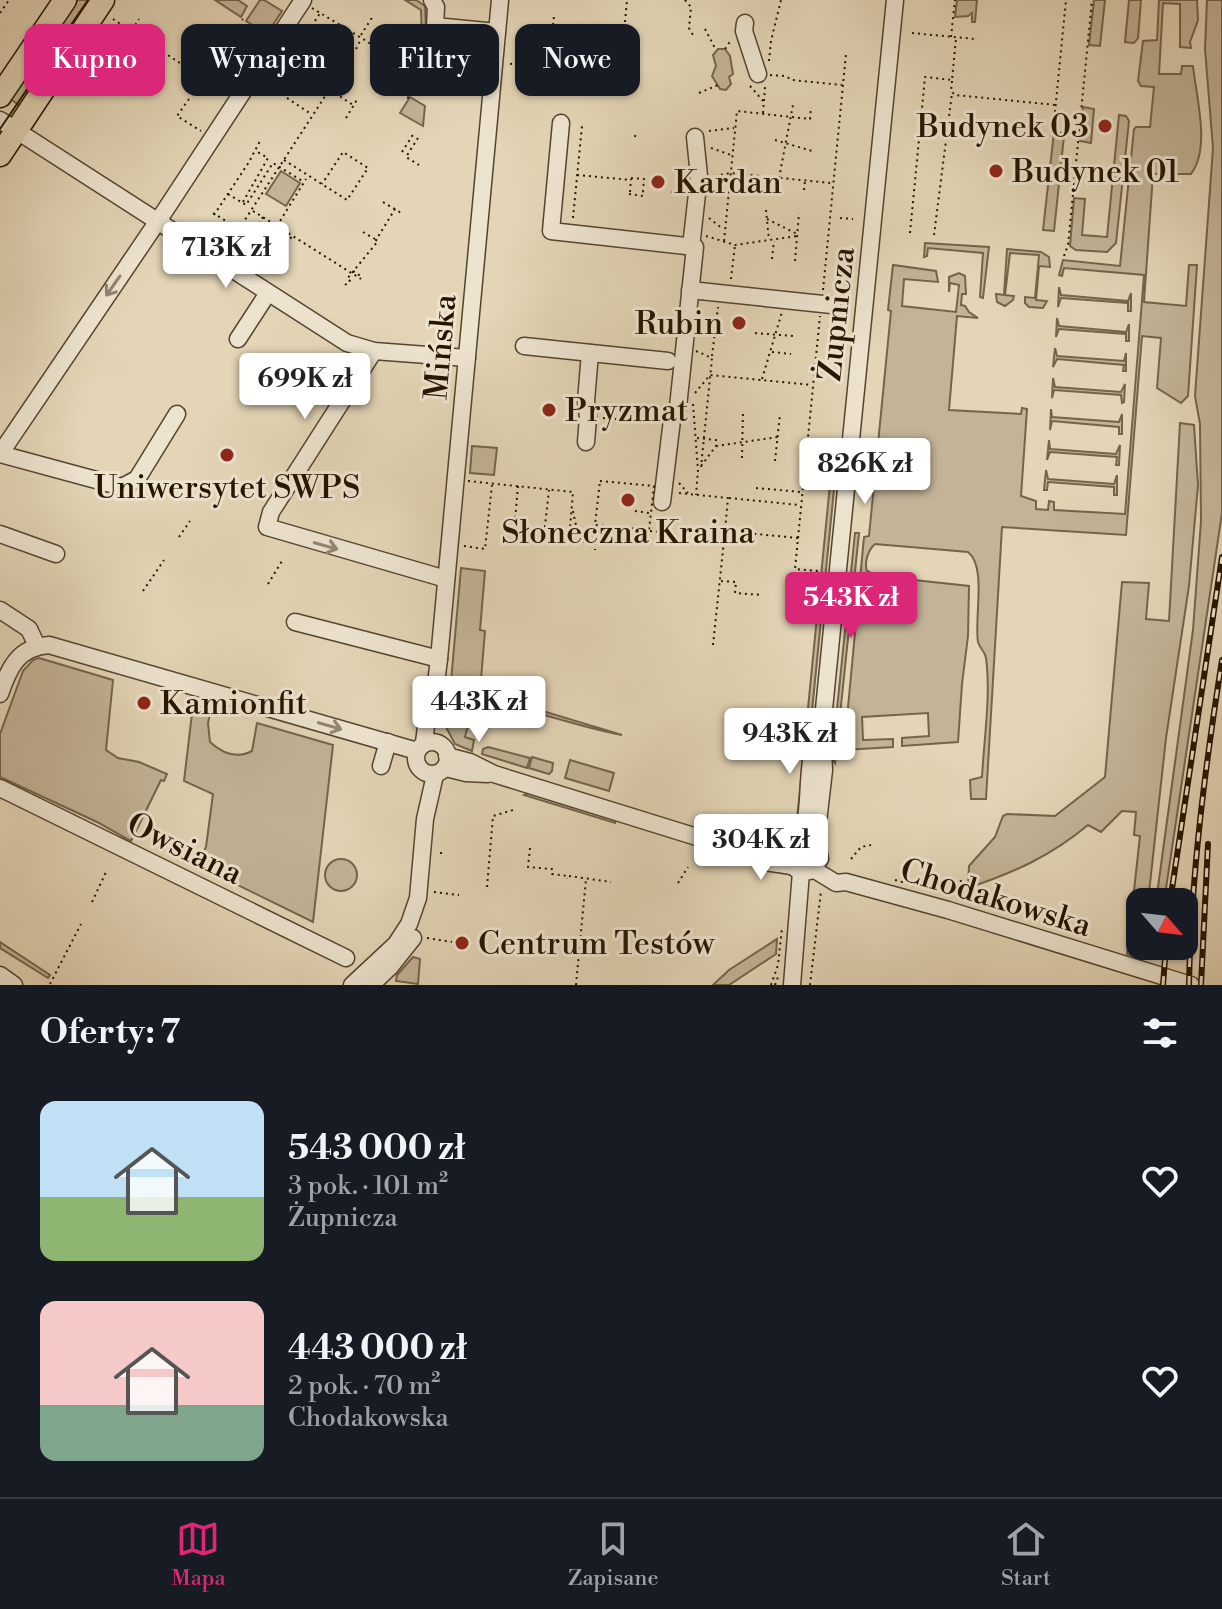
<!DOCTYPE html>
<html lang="pl">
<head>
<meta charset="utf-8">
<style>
  :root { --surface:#171b24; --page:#242831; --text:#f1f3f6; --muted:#9ea1a6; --line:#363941; --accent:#db2777 }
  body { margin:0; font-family:"Libre Bodoni",serif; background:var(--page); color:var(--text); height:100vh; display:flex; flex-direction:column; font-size:30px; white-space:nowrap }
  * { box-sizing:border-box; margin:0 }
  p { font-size:26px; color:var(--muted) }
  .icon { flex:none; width:44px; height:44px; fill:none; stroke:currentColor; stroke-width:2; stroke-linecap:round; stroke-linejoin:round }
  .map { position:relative; height:985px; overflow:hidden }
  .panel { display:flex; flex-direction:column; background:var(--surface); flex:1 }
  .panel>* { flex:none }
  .hud { position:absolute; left:24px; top:24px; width:800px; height:72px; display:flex; gap:16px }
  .needle { width:52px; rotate:118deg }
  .tools { position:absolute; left:1126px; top:888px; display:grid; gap:16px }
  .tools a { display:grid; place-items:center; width:72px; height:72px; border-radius:16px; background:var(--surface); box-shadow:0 2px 6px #0004; font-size:40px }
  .price { position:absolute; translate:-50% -68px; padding:0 18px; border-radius:8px; background:#fff; color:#222; font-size:26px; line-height:52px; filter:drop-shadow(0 2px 4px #0008) }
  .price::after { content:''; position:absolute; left:50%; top:48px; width:24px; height:18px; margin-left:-12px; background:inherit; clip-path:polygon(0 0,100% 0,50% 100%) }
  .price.selected { background:var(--accent); color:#fff }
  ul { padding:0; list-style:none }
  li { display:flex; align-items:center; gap:24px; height:200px; padding:0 40px }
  li span { display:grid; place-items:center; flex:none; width:224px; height:160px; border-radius:16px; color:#555 }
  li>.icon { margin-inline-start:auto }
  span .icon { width:96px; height:96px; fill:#fffc; stroke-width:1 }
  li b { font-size:34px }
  h2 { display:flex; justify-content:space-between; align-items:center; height:96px; padding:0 40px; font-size:34px }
  .tag { padding:0 28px; border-radius:16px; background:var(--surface); box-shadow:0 2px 6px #0004; font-size:28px; line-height:72px }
  .tag.selected { background:var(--accent); color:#fff }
  .tabs { display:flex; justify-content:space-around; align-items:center; height:112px; border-top:2px solid var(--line); background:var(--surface); font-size:22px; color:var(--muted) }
  .tabs a { display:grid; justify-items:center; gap:4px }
  .tabs .selected { color:var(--accent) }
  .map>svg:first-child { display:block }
  .green { fill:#c3b497; stroke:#74644c; stroke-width:2 }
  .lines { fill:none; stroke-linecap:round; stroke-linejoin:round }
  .minor-casing { stroke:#54442e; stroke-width:19 }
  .major-casing { stroke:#251400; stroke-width:25 }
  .path { stroke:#251400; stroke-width:2; stroke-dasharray:2 4; stroke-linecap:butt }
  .minor { stroke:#ede4d0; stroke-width:16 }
  .major { stroke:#e3d5b6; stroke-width:22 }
  .tram { stroke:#251400; stroke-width:2 }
  .rail-casing { stroke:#251400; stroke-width:6 }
  .rail { stroke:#ede4d0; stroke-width:3; stroke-dasharray:9; stroke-linecap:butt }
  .oneway { stroke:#938672 }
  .poi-dot { fill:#8f2418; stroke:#ede4d0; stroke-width:3 }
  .labels { text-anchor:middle; stroke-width:6; stroke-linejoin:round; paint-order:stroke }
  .poi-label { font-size:32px; fill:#251400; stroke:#ede4d0; text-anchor:start }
  .street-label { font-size:32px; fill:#251400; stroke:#ede4d0 }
</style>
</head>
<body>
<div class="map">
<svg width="1222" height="985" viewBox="0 0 1222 985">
  <rect width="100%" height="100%" fill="#e3d5b6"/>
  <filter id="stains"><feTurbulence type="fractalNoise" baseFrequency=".0025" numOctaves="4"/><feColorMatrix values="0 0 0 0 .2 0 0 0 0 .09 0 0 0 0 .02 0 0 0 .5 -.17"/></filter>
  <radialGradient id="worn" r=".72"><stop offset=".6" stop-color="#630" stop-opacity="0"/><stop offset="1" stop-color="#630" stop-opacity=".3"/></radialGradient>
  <!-- green -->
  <g class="green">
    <path d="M78,0H92L20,106L12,100L7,106Z"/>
    <path d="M215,0H238L247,6L241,17Z"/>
    <path d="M260,0H264L282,11L267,34L246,21Z"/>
    <path d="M405,0H416L425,6L427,52L417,69L412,66L416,59L417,43L422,42L421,10Z"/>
    <path d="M957,0H977L975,22H972V13L968,16L955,17Z"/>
    <path d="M1094,0H1105L1100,46L1089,45Z"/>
    <path d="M1129,0H1141L1138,38L1134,43L1125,42Z"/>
    <path d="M1159,0H1197L1198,20L1190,42L1191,48L1180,47V4L1163,3L1159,74H1181L1182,66H1193C1196,97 1211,148 1191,174H1153L1144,302L1186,306L1189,265H1197L1188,396L1181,403L1157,388L1161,338L1142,336L1126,535L1002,527L986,799H971L970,780L982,777C984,739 991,696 986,658C985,651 980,649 978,642C974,617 987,567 968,552L875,544C868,550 864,563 867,571L877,576L969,586L968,636L962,684L958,742L902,746V738L929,736L928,713L862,717L863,740L893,739V747L844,750L864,537L869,536L891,311L888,310L893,265L936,271L938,282L904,279L902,306L956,312L959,285L950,283L949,292V277L959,273L965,276L966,294H962L961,305L965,306L969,312L978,318L957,316L949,410L1021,414L1022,408L1027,409L1021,496L1036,501V509L1048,510L1049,501L1054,502V510L1125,514L1144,275L1064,268L1062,276L1059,275L1063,260L1120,266L1134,129L1136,127H1150L1154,87L1141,86L1138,81L1143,41L1157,40Z"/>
    <path d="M1207,0H1222V513L1164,902H1156L1193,630L1201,521L1200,424L1195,396L1213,148L1205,49Z"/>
    <path d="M438,35L477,38L476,47L436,43Z"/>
    <path d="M718,49H725L730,56L733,74L729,77L731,84L726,90L720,89L712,76L716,66L713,55Z"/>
    <path d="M410,97L425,106L423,126L400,113Z"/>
    <path d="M1083,107L1094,109L1091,143L1080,141Z"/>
    <path d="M1119,115L1126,116L1129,121L1116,243L1107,252L1076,250L1070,246L1074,198L1085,199L1082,235L1107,237Z"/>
    <path d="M1054,132L1063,133L1064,136L1054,231L1043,230Z"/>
    <path d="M281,171L300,183L286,206L266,194Z"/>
    <path d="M925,243L989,247L983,298L980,297L983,253L928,248L927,256L924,257Z"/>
    <path d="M1007,249L1041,252L1049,257L1050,267L1039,266L1036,300L1047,301L1043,308L1029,307L1025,303V297L1035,298L1039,255L1010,253L1005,295L1014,296L1013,300L1005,306L997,302L996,294L1004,295Z"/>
    <path d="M1059,287L1061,295L1128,301L1131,293V311H1128V303L1061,298L1058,307Z"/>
    <path d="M1057,318L1059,326L1126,332L1129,324V341H1126V334L1059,329L1056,337Z"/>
    <path d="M1055,348L1057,356L1124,361L1126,353V371H1123L1124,365L1057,359L1053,367Z"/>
    <path d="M1053,378L1055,387L1121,392L1125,384L1124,402L1122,403L1121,395L1054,390L1052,398Z"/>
    <path d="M1051,409L1052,417L1119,422L1122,414V434H1119V427L1052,421L1050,430Z"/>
    <path d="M1180,423L1194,425L1198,485L1189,586L1166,738L1148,902H1140V946H1144L1141,958L1127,954L1140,836L1134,835L1136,812L1122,811L1101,832L1088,825C1051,856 1013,873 968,888L969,866L995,837L1003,816L1007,814L1055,816L1105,777L1122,582L1149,583L1146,619L1169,621Z"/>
    <path d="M1049,440L1050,449L1116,454L1120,445L1119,465H1116L1117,457L1050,452L1047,460Z"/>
    <path d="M472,446L497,448L494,475L470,473Z"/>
    <path d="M832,464L836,469L801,822L797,820Z"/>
    <path d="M1046,470L1048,479L1114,484L1117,475V495H1114V487L1048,482L1047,490H1044Z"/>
    <path d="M855,533H859L835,763L832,758Z"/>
    <path d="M461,568L485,571L480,630L485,631L480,692L622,735C564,724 508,700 450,693Z"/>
    <path d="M39,658L113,680L106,750L118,758L139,762L167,774L164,781L161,780L131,841L97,822L0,777V734L23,671L33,660Z"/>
    <path d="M193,705L211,709L208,723L210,742C222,753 237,759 252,751L257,723L333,745L313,922L197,865L206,847L213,794L184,781Z"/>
    <path d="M459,705L470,707L479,718V725L469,722L465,737L474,740L472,751L455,744L446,727L448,708Z"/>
    <path d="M488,747L530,758L527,768L482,754L483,749Z"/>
    <path d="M532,757L553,763L552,771L549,774L529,768Z"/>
    <path d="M570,760L614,773L609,791L565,778Z"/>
    <path d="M528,793L615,820V823L524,795Z"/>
    <path d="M738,816L744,818L788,828L764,839L749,835L750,829L740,826L738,831L733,829Z"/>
    <circle cx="341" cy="875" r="16"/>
    <path d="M777,939L776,954L729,985H713L729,970Z"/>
    <path d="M0,942L50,975L48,978L0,948Z"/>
    <path d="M413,957L420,959L418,984L396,981L397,975Z"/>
  </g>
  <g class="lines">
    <defs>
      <g id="minor">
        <path d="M432,0L436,7L435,26L497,32"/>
        <path d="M745,23L744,31L758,74"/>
        <path d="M0,120L347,343L374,351L467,358"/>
        <path d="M561,123L551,231L695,247L678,407L672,420L662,502"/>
        <path d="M691,247L699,176L695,137"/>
        <path d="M690,290L832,305"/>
        <path d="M238,339L268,293"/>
        <path d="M524,346L668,361"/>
        <path d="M374,351L271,512L267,527L446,579"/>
        <path d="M586,442L588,417L586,401L590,353"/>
        <path d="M0,454L166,209L303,0"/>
        <path d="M0,454L122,487L137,479L177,414"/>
        <path d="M0,534L56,554"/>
        <path d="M0,610L29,629L37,646"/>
        <path d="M295,622L439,659"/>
        <path d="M0,694C9,668 18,647 49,645L417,751"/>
        <circle cx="432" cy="758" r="16"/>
        <path d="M424,743L427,718L434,699L439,659L500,0"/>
        <path d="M447,756L470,762L494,774L745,852L765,862L792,866"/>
        <path d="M381,766L388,742"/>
        <path d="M446,768L466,773L488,774"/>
        <path d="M0,788L346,958"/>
        <path d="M800,841C814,807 803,766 819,734"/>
        <path d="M816,847L805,841L796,843L789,854L792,866L801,872L810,871L820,859L816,839L824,770L822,729L895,0"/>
        <path d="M813,869L836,883L846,882L948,910L1191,985"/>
        <path d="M0,975L14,985"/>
        <path d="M352,985L396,944L409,924L418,898L425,819L435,775"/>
        <path d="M371,985L390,967L413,938"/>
        <path d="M792,985L801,872"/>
      </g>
      <g id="major">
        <path d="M0,96L65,0"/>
        <path d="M0,155L103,0"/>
      </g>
    </defs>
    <!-- minor casing -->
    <use href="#minor" class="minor-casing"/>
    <!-- major casing -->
    <use href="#major" class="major-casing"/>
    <!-- path -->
    <g class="path">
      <path d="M685,0L691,7L689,28L693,35"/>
      <path d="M312,8L391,56"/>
      <path d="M0,13L9,0"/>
      <path d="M113,19L224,92"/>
      <path d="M242,20L243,19"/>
      <path d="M315,21L320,13"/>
      <path d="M625,22L627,0"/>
      <path d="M553,25L554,16"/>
      <path d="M705,29L716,50"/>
      <path d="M132,30L139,19"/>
      <path d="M912,33L975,39"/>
      <path d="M361,35L373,16"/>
      <path d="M951,37L955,0"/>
      <path d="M333,38L341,26"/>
      <path d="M157,46L164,35"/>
      <path d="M356,49L361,39"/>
      <path d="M725,49L731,40"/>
      <path d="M769,61L771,41L781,0"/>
      <path d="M525,63L534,62L555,83L565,84"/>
      <path d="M184,64L191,53"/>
      <path d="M510,64L524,63L525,53L567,57"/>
      <path d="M411,68L417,72"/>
      <path d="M294,70L297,64"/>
      <path d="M770,75L785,76L792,80L842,85"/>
      <path d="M118,77L122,80"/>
      <path d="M952,81L951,91L955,95L1056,105"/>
      <path d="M750,86L764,102"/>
      <path d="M396,87L405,92"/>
      <path d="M330,90L353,105"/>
      <path d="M699,93L718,85"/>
      <path d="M287,98L311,114"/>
      <path d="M409,98L404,96L430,52V38"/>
      <path d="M189,99L177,116L201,131"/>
      <path d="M1055,112L1066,0"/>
      <path d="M763,113L765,87"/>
      <path d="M346,118L358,98"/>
      <path d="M709,131L734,128"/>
      <path d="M635,137L636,132"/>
      <path d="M418,138L406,157L419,165"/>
      <path d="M775,140L812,151"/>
      <path d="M711,148L731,155"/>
      <path d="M402,152L414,133"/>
      <path d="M284,160L347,200L368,168L343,152L322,184"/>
      <path d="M577,175L631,180"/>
      <path d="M715,176L730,173L831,183"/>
      <path d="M631,178L644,179L643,190"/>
      <path d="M779,178L793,105"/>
      <path d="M804,190L805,181"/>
      <path d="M630,192L631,179"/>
      <path d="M671,192L683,194"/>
      <path d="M228,194L246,205L273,163L304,182"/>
      <path d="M629,194L643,196V190"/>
      <path d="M243,202L268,158L256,151"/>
      <path d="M383,202L403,214"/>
      <path d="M766,210L769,240"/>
      <path d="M253,211L361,279"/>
      <path d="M213,213L239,229L333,84"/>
      <path d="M214,215L249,162L260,141"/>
      <path d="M573,218L582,126"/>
      <path d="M709,218L723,229"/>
      <path d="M840,218L853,219"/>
      <path d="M767,219L797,234"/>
      <path d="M277,226L306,179"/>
      <path d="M256,229L263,217"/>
      <path d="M363,232L375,239"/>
      <path d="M910,233L925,77L952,80L956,38"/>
      <path d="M934,235L952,93"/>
      <path d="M706,236L735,245L797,236"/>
      <path d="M724,241L737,111L810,119L811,107"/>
      <path d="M283,244L286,246L292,236"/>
      <path d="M1064,256L1068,245L1092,0"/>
      <path d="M772,259L774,241"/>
      <path d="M795,261L799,213"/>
      <path d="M353,271L362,277"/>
      <path d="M731,279L735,245"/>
      <path d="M345,285L350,281L347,279L378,241L376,240L395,209"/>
      <path d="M823,290L846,54"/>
      <path d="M701,323L715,322"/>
      <path d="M755,333L793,336"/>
      <path d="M696,351L712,358L701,467"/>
      <path d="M772,352L791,354"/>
      <path d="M712,356L718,307"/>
      <path d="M762,379L782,312"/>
      <path d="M695,393L710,375L812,385"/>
      <path d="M693,404L698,470L696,495"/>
      <path d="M603,418L657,422"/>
      <path d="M697,438L716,440V446L701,466"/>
      <path d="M716,446L778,437"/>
      <path d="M742,458L743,410"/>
      <path d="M775,461L780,414"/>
      <path d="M468,481L573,492L569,540L595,543V550"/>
      <path d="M600,481L654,486L649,530L595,525Z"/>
      <path d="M679,483L688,493"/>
      <path d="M518,486L514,532L544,535L549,490"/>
      <path d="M756,488L801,492"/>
      <path d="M679,493L728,498L725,530"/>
      <path d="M729,498L799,505"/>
      <path d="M573,511L579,540"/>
      <path d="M635,511L649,513"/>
      <path d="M650,531L661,532"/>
      <path d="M179,537L190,521"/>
      <path d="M798,538L820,316"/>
      <path d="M464,546L485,549L492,485"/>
      <path d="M721,581L736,582L735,593L762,595"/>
      <path d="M268,584L282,561"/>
      <path d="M143,591L164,560"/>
      <path d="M713,645L725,531L798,538L795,569L818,571"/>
      <path d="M530,848L528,867L552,869V874L567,876V879"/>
      <path d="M440,853H446"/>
      <path d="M851,859L861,847L871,845"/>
      <path d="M569,876L611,882"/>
      <path d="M895,880L916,886L962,881"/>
      <path d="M678,883L688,867"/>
      <path d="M487,887L493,816L513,810"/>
      <path d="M434,892L459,895"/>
      <path d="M92,902L107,870"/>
      <path d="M427,938L452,942"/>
      <path d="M50,984L81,924"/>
      <path d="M576,985L586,879"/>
      <path d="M771,985L778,965L782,928"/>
      <path d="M775,985L778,977"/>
      <path d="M810,985L821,891"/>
    </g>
    <!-- minor -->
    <use href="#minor" class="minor"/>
    <!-- major -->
    <use href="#major" class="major"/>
    <!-- tram -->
    <path class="tram" d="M0,129L88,0"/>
    <defs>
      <g id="rail">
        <path d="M1170,902L1222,557"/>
        <path d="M1163,985L1166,946"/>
        <path d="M1189,985C1191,876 1205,768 1222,660"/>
        <path d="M1201,985L1208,844"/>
      </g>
    </defs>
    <!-- rail casing -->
    <use href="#rail" class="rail-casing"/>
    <!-- rail -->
    <use href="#rail" class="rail"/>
  </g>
  <!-- one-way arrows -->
  <defs><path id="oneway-shaft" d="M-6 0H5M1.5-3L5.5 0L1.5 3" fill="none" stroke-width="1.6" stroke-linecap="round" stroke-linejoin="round" transform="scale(2)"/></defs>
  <g class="oneway">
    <use href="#oneway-shaft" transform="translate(113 286) rotate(125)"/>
    <use href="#oneway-shaft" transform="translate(326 546) rotate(16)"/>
    <use href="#oneway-shaft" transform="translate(330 726) rotate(16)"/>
  </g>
  <!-- markers -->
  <g class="poi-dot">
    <circle cx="1105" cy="126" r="8"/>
    <circle cx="996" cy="171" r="8"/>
    <circle cx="658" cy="182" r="8"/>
    <circle cx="739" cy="323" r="8"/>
    <circle cx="549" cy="410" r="8"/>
    <circle cx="227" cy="455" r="8"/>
    <circle cx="628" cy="500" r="8"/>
    <circle cx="144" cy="703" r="8"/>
    <circle cx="462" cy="943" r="8"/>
  </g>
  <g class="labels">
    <!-- poi labels -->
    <g class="poi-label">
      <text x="1089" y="137" text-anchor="end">Budynek 03</text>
      <text x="1012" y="182">Budynek 01</text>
      <text x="674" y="193">Kardan</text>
      <text x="723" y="334" text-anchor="end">Rubin</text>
      <text x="565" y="421">Pryzmat</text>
      <text x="227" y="498" text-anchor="middle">Uniwersytet SWPS</text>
      <text x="628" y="543" text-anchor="middle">Słoneczna Kraina</text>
      <text x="160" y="714">Kamionfit</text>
      <text x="478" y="954">Centrum Testów</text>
    </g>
    <!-- street labels -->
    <g class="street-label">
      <text transform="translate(836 314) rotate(-84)" y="11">Żupnicza</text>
      <text transform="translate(440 347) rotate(-85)" y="11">Mińska</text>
      <text transform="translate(185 848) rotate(26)" y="11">Owsiana</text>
      <text transform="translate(996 897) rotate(17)" y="11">Chodakowska</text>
    </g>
  </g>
  <rect width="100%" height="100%" filter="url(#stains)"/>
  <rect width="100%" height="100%" fill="url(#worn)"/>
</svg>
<div class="tools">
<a><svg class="needle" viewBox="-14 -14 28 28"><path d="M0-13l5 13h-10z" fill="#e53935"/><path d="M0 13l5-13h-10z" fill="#9ea1a6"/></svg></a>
</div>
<b class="price" style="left:226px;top:290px">713K zł</b>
<b class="price" style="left:305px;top:421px">699K zł</b>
<b class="price" style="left:865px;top:506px">826K zł</b>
<b class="price selected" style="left:851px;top:640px">543K zł</b>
<b class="price" style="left:479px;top:744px">443K zł</b>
<b class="price" style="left:790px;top:776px">943K zł</b>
<b class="price" style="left:761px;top:882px">304K zł</b>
<div class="hud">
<a class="tag selected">Kupno</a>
<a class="tag">Wynajem</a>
<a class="tag">Filtry</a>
<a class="tag">Nowe</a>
</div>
</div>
<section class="panel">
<h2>Oferty: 7<svg class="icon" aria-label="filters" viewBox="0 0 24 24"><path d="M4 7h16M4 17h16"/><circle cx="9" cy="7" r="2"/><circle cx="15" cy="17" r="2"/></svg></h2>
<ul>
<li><span style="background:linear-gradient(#bfe0f5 60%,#8fb573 0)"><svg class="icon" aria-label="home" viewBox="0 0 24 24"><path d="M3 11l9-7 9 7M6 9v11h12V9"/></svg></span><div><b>543 000 zł</b><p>3 pok. · 101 m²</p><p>Żupnicza</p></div><svg class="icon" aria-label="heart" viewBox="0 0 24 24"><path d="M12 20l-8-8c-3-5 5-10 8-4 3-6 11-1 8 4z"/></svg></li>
<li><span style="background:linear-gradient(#f6c9c9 65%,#7fa58c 0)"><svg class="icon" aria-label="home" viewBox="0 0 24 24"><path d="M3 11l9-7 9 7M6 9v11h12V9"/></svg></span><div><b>443 000 zł</b><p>2 pok. · 70 m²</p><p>Chodakowska</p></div><svg class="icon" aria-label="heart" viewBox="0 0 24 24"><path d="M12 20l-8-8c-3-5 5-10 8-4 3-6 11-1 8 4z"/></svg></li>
</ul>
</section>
<nav class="tabs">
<a class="selected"><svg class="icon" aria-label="map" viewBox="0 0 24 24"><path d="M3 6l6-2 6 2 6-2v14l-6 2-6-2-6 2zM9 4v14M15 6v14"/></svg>Mapa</a>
<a><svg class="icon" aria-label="saved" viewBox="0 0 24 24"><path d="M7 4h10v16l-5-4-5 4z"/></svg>Zapisane</a>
<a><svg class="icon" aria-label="home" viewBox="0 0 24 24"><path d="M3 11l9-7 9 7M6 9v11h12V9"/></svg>Start</a>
</nav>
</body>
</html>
